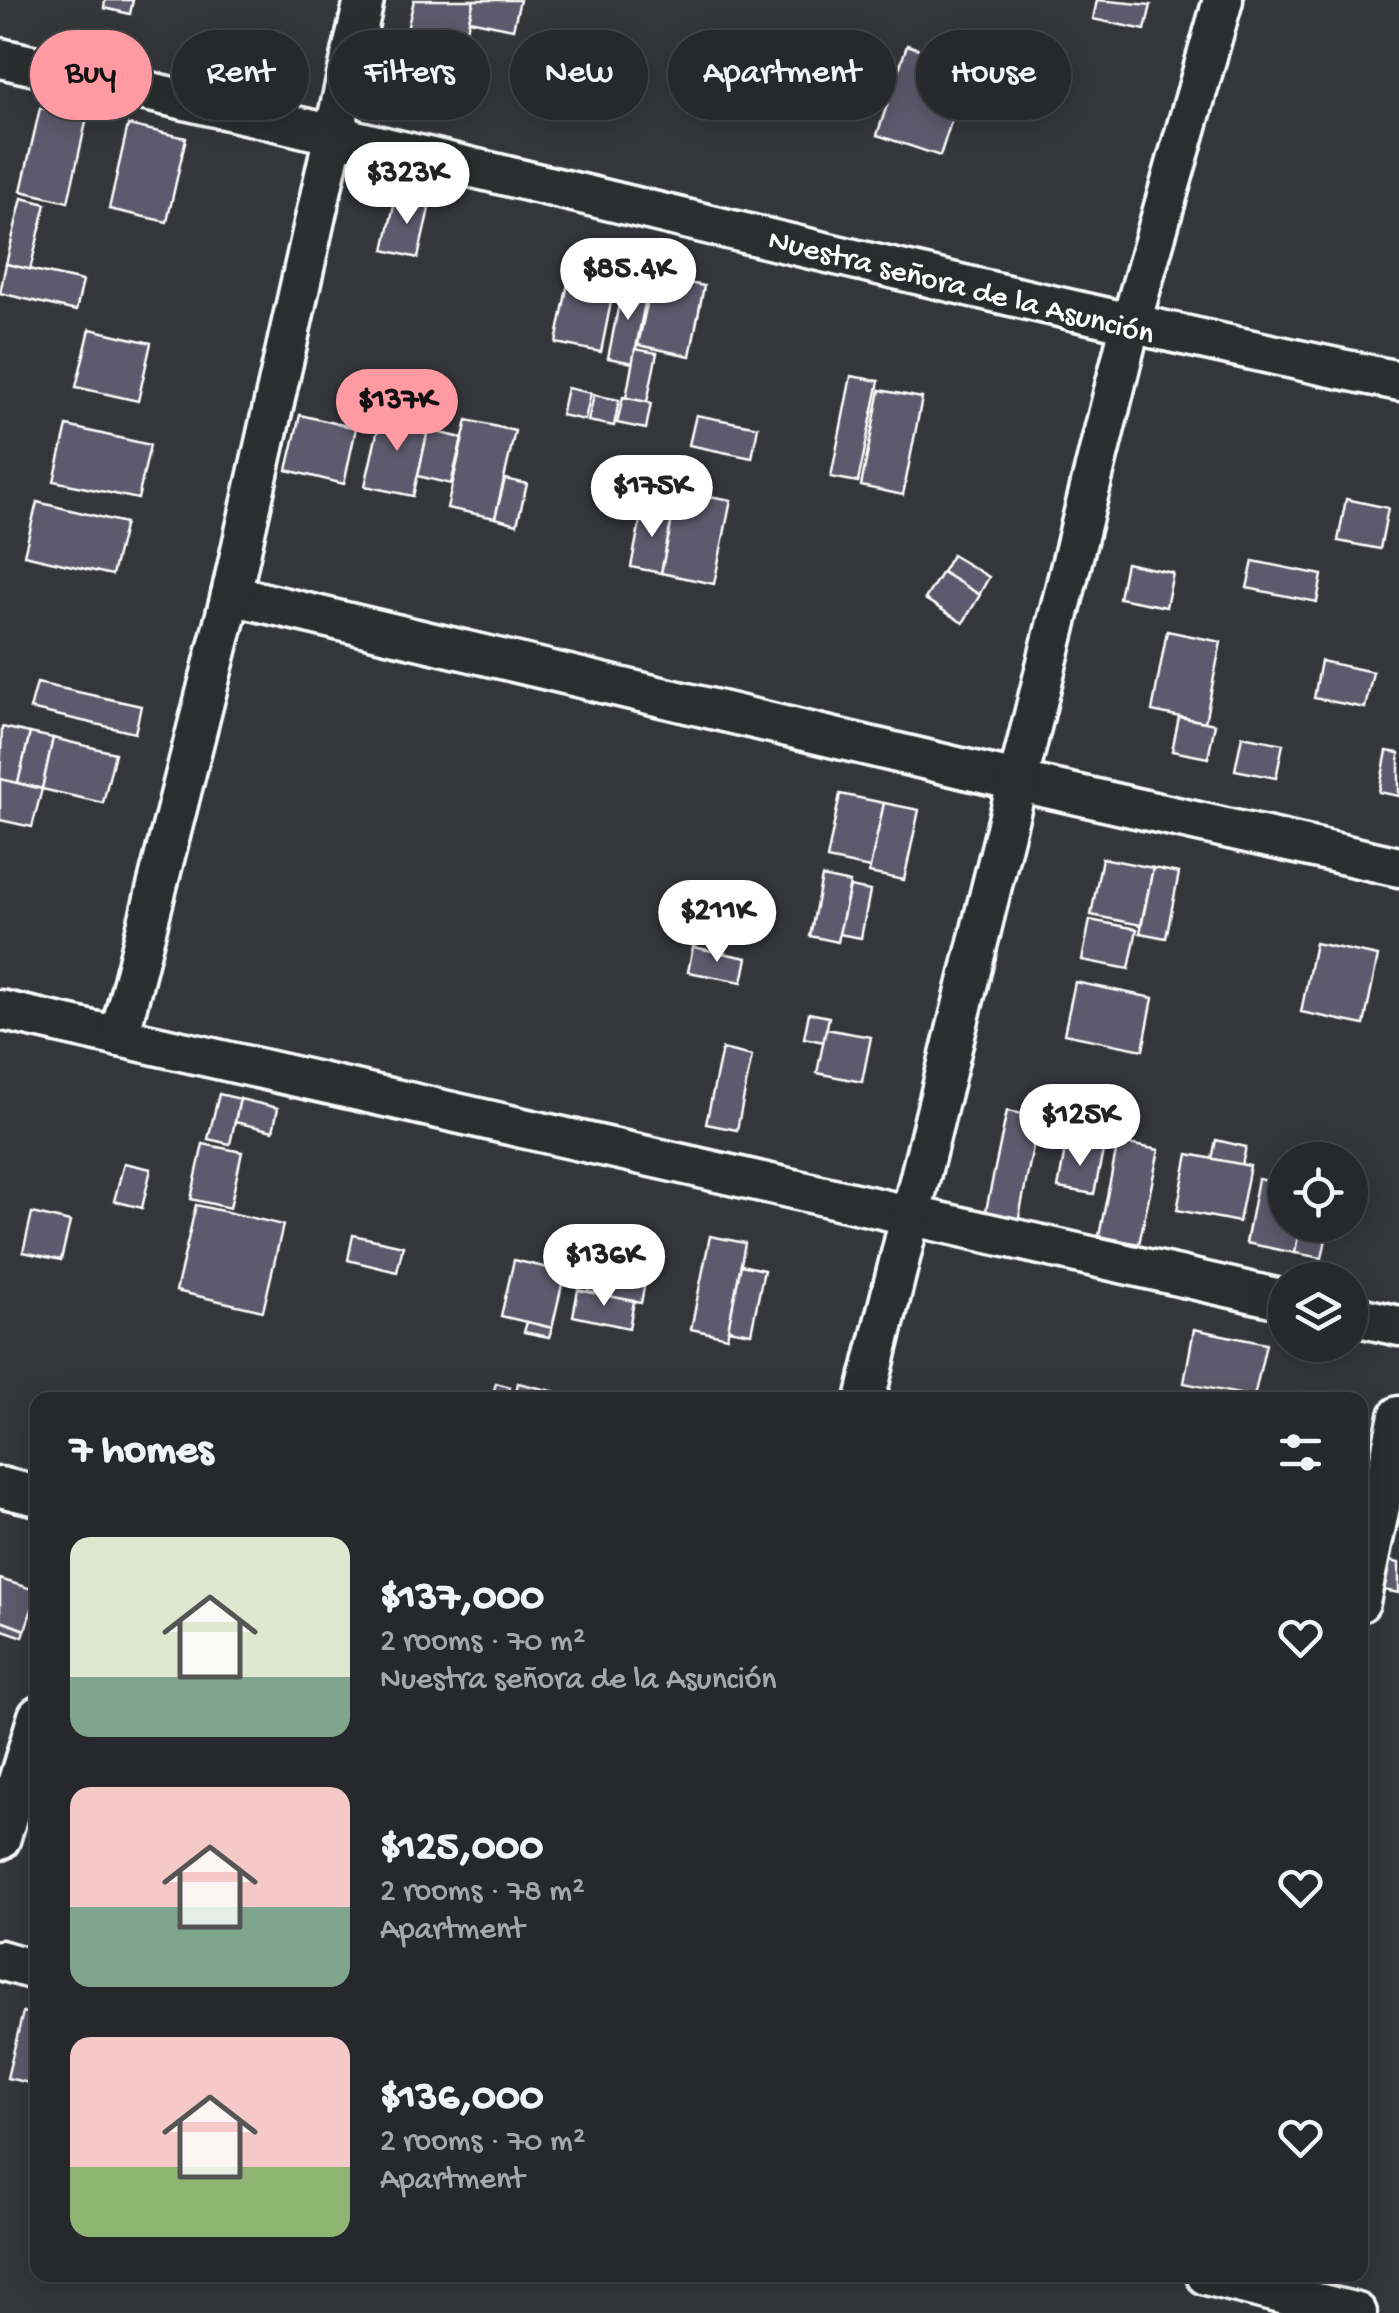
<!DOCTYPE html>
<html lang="en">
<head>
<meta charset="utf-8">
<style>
  :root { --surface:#27282c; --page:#2f3034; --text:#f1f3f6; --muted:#a4a6a9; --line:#434448; --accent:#ff9aa2 }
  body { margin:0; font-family:"Gochi Hand",sans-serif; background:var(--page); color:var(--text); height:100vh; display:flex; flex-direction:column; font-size:38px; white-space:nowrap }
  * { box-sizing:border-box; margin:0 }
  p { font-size:32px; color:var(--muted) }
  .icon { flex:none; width:55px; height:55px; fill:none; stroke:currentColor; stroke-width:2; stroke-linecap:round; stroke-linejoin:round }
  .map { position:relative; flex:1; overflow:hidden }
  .details { position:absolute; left:30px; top:1392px; width:1338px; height:890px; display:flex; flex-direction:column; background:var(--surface); border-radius:20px; box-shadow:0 5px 25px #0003,0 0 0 2px var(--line) }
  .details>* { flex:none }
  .top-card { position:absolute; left:30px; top:30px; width:1340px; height:90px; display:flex; gap:20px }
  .buttons { position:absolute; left:1268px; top:1142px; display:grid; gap:20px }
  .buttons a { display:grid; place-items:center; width:100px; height:100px; border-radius:50%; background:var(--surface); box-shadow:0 5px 25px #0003,0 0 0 2px var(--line); font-size:50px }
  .price { position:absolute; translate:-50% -85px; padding:0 22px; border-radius:35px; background:#fff; color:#222; font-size:32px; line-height:65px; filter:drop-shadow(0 2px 5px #0008) }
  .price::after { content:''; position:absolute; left:50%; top:60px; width:30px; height:22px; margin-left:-15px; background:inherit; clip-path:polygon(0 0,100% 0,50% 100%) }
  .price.current { background:var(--accent); color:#111 }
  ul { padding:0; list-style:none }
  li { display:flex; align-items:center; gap:30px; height:250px; padding:0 40px }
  li span { display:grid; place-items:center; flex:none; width:280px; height:200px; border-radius:20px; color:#555 }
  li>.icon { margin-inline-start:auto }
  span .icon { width:120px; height:120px; fill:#fffc; stroke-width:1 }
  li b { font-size:42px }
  h2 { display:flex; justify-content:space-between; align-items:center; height:120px; padding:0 40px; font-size:42px }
  .pill { padding:0 35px; border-radius:45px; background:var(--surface); box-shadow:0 5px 25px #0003,0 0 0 2px var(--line); font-size:35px; line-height:90px }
  .pill.current { background:var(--accent); color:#111 }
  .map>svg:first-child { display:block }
  .building { fill:#5c5a6c; stroke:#fff; stroke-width:2.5 }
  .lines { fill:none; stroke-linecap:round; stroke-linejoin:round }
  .minor-casing { stroke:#fff; stroke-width:45 }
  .minor { stroke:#2a2d2e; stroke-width:38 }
  .labels { text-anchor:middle; stroke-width:9; stroke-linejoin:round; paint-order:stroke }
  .street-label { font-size:32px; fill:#fff; stroke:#2a2d2e }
</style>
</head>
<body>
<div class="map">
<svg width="1399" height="2313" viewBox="0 0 1399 2313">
  <rect width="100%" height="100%" fill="#34363a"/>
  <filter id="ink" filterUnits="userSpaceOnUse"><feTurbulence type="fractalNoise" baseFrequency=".01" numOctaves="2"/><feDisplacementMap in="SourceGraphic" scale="20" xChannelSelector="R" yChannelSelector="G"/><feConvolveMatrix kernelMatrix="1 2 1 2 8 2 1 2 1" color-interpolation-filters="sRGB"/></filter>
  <g filter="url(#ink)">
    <!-- building -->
    <g class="building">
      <path d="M105,0H133L130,14L104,8Z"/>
      <path d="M414,0H474L461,55L404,43Z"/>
      <path d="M474,0H520L513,29L469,20Z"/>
      <path d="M1097,0L1151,5L1145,30L1093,19Z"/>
      <path d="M907,45L969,66L940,156L877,135Z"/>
      <path d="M40,108L87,118L68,202L21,191Z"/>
      <path d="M128,125L186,138L167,222L109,209Z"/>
      <path d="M396,196L430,204L418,258L384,250Z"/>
      <path d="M22,198L46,204L30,270L6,264Z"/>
      <path d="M574,253L619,262L601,352L556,343Z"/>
      <path d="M6,264L83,281L76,311L0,293Z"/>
      <path d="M653,276L704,286L690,356L638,345Z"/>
      <path d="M623,284L648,288L633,363L608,358Z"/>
      <path d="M90,329L151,343L138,401L76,387Z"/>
      <path d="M635,349L657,353L647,402L626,398Z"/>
      <path d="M851,376L879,381L858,482L831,477Z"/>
      <path d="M567,388L591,393L585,420L561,415Z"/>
      <path d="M880,390L922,398L903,495L861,486Z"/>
      <path d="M594,395L619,400L614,426L588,421Z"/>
      <path d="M623,397L651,403L646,429L617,423Z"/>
      <path d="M382,411L430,422L413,496L365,486Z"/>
      <path d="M300,415L356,428L344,484L287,470Z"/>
      <path d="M696,415L758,427L752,458L689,445Z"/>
      <path d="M467,420L515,431L495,518L447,508Z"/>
      <path d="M67,426L150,445L138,499L54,481Z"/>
      <path d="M428,430L462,438L451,484L418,476Z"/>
      <path d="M505,479L527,484L517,524L495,518Z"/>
      <path d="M678,490L731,500L714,584L661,573Z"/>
      <path d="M1346,499L1388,508L1380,549L1338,541Z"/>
      <path d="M37,502L125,523L112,575L24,555Z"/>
      <path d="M643,506L673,513L661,573L631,567Z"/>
      <path d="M952,555L989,577L979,595L942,572Z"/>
      <path d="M1253,561L1322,575L1317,602L1247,588Z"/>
      <path d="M1126,563L1173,573L1166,607L1119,598Z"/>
      <path d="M942,572L980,595L963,623L925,599Z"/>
      <path d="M1167,631L1221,642L1205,722L1152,711Z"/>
      <path d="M1321,661L1373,672L1365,708L1314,698Z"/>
      <path d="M37,683L141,706L135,733L30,709Z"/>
      <path d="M1179,717L1215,724L1208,758L1172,751Z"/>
      <path d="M2,727L30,733L18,783L0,779Z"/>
      <path d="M30,733L53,738L42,789L18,783Z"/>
      <path d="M1242,736L1283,744L1276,778L1235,770Z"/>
      <path d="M53,738L115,753L103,803L42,789Z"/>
      <path d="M1387,751L1399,753V796L1379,792Z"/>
      <path d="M0,779L42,789L32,827L0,820Z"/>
      <path d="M840,794L884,803L870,868L827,859Z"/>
      <path d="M884,803L919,810L904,880L869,873Z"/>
      <path d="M1102,858L1153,868L1141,925L1091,915Z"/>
      <path d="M1153,868L1179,873L1166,938L1140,933Z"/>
      <path d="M822,877L850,883L838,942L810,936Z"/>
      <path d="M850,887L870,891L861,938L839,934Z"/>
      <path d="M1090,920L1137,929L1129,969L1082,960Z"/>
      <path d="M1315,943L1378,956L1364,1025L1301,1012Z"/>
      <path d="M693,947L747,958L742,982L688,972Z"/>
      <path d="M1075,982L1153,998L1143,1050L1064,1034Z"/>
      <path d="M809,1013L829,1017L824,1042L804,1038Z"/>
      <path d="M826,1029L871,1037L862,1082L817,1073Z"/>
      <path d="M722,1049L752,1056L737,1130L706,1124Z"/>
      <path d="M219,1094L240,1099L230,1144L208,1139Z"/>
      <path d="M240,1099L278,1108L273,1131L235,1122Z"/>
      <path d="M1007,1111L1039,1117L1017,1227L984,1220Z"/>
      <path d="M1216,1140L1246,1147L1242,1165L1212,1159Z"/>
      <path d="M1118,1142L1159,1150L1139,1244L1099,1236Z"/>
      <path d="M203,1144L242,1152L230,1208L191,1199Z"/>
      <path d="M1066,1144L1103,1151L1094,1194L1058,1188Z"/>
      <path d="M1188,1154L1250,1166L1239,1222L1177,1210Z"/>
      <path d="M124,1163L151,1169L142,1208L114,1201Z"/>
      <path d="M1258,1179L1285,1184V1225H1300L1295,1253L1246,1243Z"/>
      <path d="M196,1205L283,1225L263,1311L176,1291Z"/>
      <path d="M32,1213L70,1222L61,1260L23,1252Z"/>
      <path d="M1300,1225H1329L1322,1258L1295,1253Z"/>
      <path d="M353,1235L403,1246L397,1272L348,1260Z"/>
      <path d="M710,1236L745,1243L727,1337L691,1329Z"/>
      <path d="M598,1242L651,1252L641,1303L588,1292Z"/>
      <path d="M514,1260L565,1272L552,1328L501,1316Z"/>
      <path d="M741,1265L764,1270L751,1333L728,1329Z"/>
      <path d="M578,1290L634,1301L629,1328L573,1316Z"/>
      <path d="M527,1322L552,1328L549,1337L524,1332Z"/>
      <path d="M1194,1329L1266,1344L1254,1397L1184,1383Z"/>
      <path d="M496,1383L510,1387L507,1400L492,1397Z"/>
      <path d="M518,1383L565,1394L563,1400H514Z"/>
      <path d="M1184,1390L1232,1400H1182Z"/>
      <path d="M1384,1560L1399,1563V1593L1378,1589Z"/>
      <path d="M0,1579L38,1591L25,1630L0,1621Z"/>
      <path d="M1,1621L25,1630L23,1637L0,1629Z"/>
      <path d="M23,2012L38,2016L34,2084L7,2078Z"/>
    </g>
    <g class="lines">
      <defs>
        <g id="minor">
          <path d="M0,58C467,161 930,285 1399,381"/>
          <path d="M231,595L1016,781L1399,867"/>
          <path d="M0,1010L1285,1300"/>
          <path d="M119,1037L231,595L364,0"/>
          <path d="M1350,1315L1399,1326"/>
          <path d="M865,1400L1130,326L1223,0"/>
          <path d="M0,1487L38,1496"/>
          <path d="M1360,1602L1399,1416"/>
          <path d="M0,1840L38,1716"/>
          <path d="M0,1960L38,1971"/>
          <path d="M1206,2275L1357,2313"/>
        </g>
      </defs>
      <!-- minor casing -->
      <use href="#minor" class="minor-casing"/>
      <!-- minor -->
      <use href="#minor" class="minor"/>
    </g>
  </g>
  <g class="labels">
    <!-- street labels -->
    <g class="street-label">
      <text transform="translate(962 284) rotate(14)" y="11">Nuestra señora de la Asunción</text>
    </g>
  </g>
</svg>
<div class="buttons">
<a><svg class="icon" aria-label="locate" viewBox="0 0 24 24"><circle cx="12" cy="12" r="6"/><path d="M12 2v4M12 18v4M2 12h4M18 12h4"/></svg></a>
<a><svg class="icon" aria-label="layers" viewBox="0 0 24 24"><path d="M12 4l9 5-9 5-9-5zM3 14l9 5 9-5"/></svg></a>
</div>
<b class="price" style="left:407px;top:227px">$323K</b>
<b class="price" style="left:628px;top:323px">$85.4K</b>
<b class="price current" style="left:397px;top:454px">$137K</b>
<b class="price" style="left:652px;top:540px">$175K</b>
<b class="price" style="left:717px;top:965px">$211K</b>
<b class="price" style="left:1080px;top:1169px">$125K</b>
<b class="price" style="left:604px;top:1309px">$136K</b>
<div class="top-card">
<a class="pill current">Buy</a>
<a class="pill">Rent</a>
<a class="pill">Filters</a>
<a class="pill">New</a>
<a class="pill">Apartment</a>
<a class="pill">House</a>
</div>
<section class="details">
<h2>7 homes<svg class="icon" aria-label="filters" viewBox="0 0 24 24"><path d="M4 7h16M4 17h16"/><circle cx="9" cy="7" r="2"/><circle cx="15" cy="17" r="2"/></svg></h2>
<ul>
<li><span style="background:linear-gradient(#dfe7d0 70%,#7fa58c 0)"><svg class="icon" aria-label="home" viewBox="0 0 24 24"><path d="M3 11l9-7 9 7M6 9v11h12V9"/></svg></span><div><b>$137,000</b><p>2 rooms · 70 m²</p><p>Nuestra señora de la Asunción</p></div><svg class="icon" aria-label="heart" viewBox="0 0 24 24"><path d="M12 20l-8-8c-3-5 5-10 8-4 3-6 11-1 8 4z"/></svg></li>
<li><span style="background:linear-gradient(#f6c9c9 60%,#7fa58c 0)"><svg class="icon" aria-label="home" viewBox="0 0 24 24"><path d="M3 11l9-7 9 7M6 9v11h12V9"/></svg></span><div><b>$125,000</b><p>2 rooms · 78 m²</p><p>Apartment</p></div><svg class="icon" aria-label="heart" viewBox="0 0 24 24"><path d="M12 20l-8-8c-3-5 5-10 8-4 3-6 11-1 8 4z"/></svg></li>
<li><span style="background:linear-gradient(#f6c9c9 65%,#8fb573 0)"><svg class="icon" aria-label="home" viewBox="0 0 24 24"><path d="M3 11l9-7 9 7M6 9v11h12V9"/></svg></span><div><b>$136,000</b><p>2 rooms · 70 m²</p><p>Apartment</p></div><svg class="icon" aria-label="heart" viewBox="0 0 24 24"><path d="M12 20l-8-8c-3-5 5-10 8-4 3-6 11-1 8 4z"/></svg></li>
</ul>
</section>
</div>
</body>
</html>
